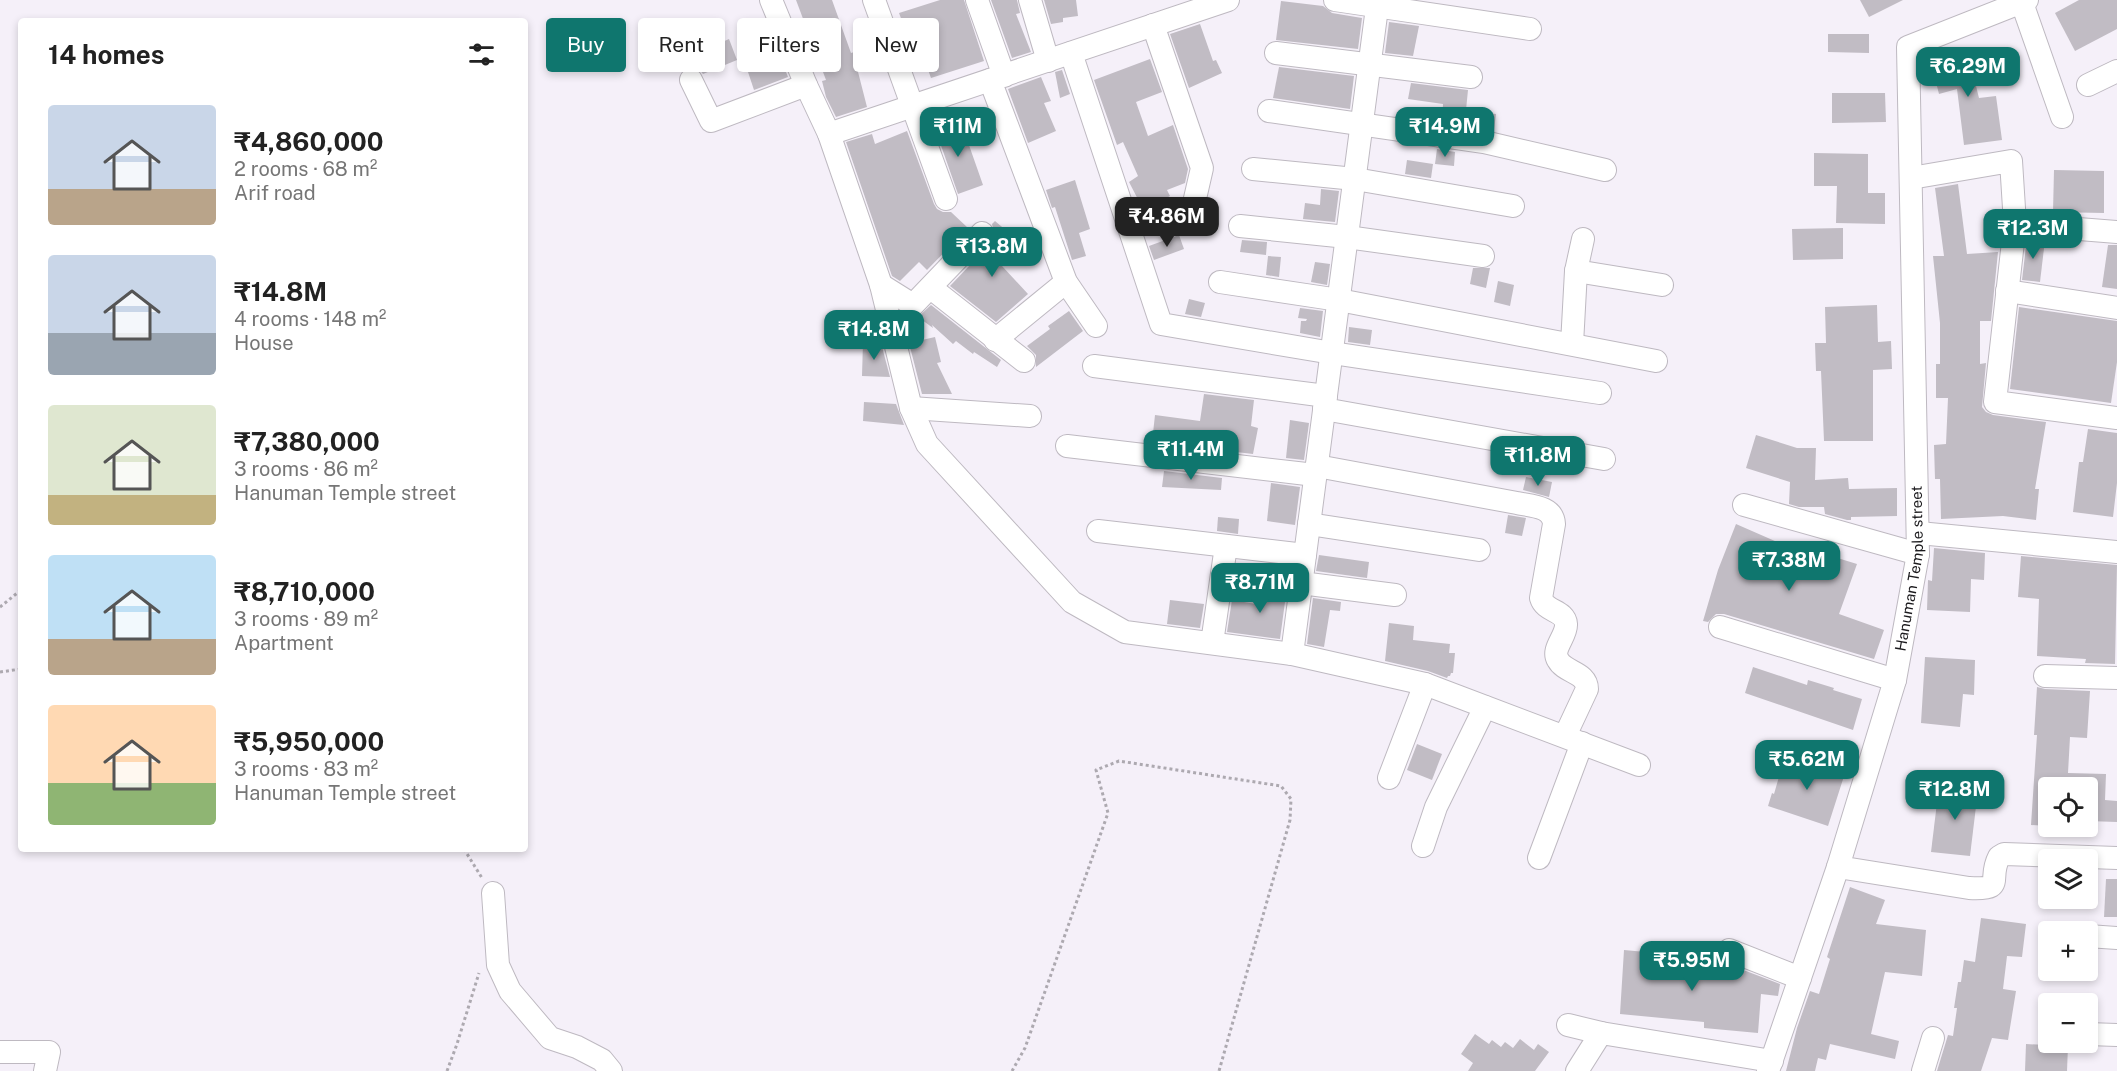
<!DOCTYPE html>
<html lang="en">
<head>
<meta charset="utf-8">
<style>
  :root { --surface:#fff; --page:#f2f2f2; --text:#222; --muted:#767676; --accent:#0f766e }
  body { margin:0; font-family:"Public Sans",sans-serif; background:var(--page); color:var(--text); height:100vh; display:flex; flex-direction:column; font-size:22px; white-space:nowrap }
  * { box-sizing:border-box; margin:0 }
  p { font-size:20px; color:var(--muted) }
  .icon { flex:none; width:33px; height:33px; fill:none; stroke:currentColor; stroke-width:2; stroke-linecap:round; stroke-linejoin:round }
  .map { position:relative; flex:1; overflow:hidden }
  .side { position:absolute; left:18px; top:18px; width:510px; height:834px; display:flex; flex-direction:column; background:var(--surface); border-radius:6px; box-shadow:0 3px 9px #0003 }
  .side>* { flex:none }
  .guide { position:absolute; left:546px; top:18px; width:570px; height:54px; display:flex; gap:12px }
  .tools { position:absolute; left:2038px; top:777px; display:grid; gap:12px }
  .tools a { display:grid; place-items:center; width:60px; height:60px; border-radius:6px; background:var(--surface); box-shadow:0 3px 9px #0003; font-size:30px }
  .price { position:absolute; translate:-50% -51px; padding:0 14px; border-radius:12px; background:var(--accent); color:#fff; font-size:20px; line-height:39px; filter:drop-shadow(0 2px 3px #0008) }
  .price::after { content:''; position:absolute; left:50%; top:36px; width:18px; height:14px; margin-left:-9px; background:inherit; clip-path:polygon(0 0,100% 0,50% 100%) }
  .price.selected { background:#222; color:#fff }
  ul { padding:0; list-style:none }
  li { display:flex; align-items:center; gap:18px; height:150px; padding:0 30px }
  li span { display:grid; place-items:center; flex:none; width:168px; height:120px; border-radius:6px; color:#555 }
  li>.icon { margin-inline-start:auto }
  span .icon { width:72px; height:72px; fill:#fffc; stroke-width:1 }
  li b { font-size:26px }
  h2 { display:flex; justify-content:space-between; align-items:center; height:72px; padding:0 30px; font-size:26px }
  .chip { padding:0 21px; border-radius:6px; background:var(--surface); box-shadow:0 3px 9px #0003; font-size:21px; line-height:54px }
  .chip.selected { background:var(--accent); color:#fff }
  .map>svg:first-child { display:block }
  .building { fill:#c1bcc4 }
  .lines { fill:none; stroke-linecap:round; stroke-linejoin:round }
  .minor-casing { stroke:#beb9c1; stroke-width:24 }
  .path { stroke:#ada9b0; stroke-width:3; stroke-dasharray:3 3; stroke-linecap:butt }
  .minor { stroke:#fff; stroke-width:22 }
  .labels { text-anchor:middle; stroke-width:6; stroke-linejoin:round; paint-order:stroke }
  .street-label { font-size:15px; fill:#1c1b1e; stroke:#fff }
</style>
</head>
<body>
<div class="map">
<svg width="2117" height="1071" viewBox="0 0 2117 1071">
  <rect width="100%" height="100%" fill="#f5f0f9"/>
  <!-- building -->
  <g class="building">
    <path d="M796,0H832L851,53L876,45L881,60L857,68L867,107L836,117L826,97L822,81L826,80Z"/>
    <path d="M940,0H964L984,61L931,78L915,34L908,37L899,13Z"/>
    <path d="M991,0H1017L1020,13L1016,14L1031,52L1012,58Z"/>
    <path d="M1044,0H1076L1078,16L1063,18V22L1051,24Z"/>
    <path d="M1860,0H1903L1869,17Z"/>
    <path d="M2079,0H2117V29L2075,51L2055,13Z"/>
    <path d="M1281,1L1323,6L1332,13L1362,18L1358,49L1276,40Z"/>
    <path d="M1389,22L1419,26L1413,56L1385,53Z"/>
    <path d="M1200,24L1213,61L1216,60L1222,73L1189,88L1170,34Z"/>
    <path d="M1828,34H1869V53L1828,52Z"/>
    <path d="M729,39L737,60L703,74L699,69L692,67L688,57Z"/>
    <path d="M1967,50L1979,98L1996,96L2002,140L1964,145L1957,89L1939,94L1930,59Z"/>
    <path d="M778,51L788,77L754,90L745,63Z"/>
    <path d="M1150,59L1162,92L1136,102L1148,136L1173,125L1188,169L1185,183L1167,190L1170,196L1144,211L1129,182L1138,176L1123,142L1117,145L1094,80Z"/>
    <path d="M1279,67L1354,76L1350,109L1273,98Z"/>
    <path d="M1062,70L1070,94L1060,98L1055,72Z"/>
    <path d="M1041,77L1051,101L1044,103L1056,131L1028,143L1008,89Z"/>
    <path d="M1411,83L1468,90L1466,110L1496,114L1494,130L1442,122L1443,104L1408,99Z"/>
    <path d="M1832,93H1885L1886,122L1832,123Z"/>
    <path d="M936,112L945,135L963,128L983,185L958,194L930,114Z"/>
    <path d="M907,131L934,204L937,209L943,212H951L968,228L927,270L919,262L900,281L892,276L846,142L872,134L875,144Z"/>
    <path d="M1437,149L1455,152L1454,166L1435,164Z"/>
    <path d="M1814,153L1868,154V193H1885V224L1836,223L1837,186H1814Z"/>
    <path d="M1407,160L1433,164L1431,178L1405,174Z"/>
    <path d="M2054,170L2104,171V213L2053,212Z"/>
    <path d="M1075,180L1090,229L1079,233L1086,256L1072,260L1055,207L1052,208L1046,190Z"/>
    <path d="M1958,184L1967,254L1998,252L1991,321H1980V364L1986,363L1982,407L1986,412L1993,415L2046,422L2035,489H2039L2036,520L2003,516L1941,519L1940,479H1935L1934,445L1946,444L1948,398H1936V364H1940V323L1933,256H1944L1935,188Z"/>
    <path d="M1321,189L1339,191L1335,222L1303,219L1305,203L1320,205Z"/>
    <path d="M995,221L1021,243L1002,266L1028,294L996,322L950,286L992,242L995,236L992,224Z"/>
    <path d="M1843,228V259L1793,260L1792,229Z"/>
    <path d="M1179,235L1184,249L1154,260L1149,246Z"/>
    <path d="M2027,238L2045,240L2040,282L2022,280Z"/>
    <path d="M1242,240L1267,242L1266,255L1240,252Z"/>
    <path d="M2108,245H2117V289L2102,287Z"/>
    <path d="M1268,256L1281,257L1279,277L1266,275Z"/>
    <path d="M1315,262L1330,264L1327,285L1311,282Z"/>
    <path d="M1473,268H1490L1486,288L1470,284Z"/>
    <path d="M1498,281L1514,285L1510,306L1494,302Z"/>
    <path d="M1189,299L1205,303L1201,317L1185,314Z"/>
    <path d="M931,305L1001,360L997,367L974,352L973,354L956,341L953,344L932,325L933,328L918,317Z"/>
    <path d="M1877,305L1878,342L1891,341L1892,369L1873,370V441H1824L1821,371H1816L1815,343H1826L1825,307Z"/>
    <path d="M2019,307L2117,321V362L2111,403L2010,389Z"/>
    <path d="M1300,308L1323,311L1320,337L1300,333L1301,321H1306L1307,319L1298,318Z"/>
    <path d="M1069,311L1083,331L1036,367V355L1027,346L1050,329L1048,326Z"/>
    <path d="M1349,327L1372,330L1370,345L1348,342Z"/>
    <path d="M935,337L941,362L937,363L952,394H922L909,343Z"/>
    <path d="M863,342L881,343L890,377L862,376Z"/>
    <path d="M1204,394L1254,400L1251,426L1258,428L1253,454L1152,442L1155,415L1200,421Z"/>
    <path d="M864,402L896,404L904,425L863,421Z"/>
    <path d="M1290,420L1309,423L1304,460L1286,458Z"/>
    <path d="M2088,429L2117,433V483L2113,517L2073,512L2079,462H2083Z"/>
    <path d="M1756,435L1797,448H1816L1815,480L1848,478L1849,489L1897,488V516L1851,517V520H1847L1825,514L1824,507H1799L1789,504L1790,482L1746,468Z"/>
    <path d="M1164,471L1222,478L1221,490L1162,487Z"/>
    <path d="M1526,477L1552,482L1549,497L1523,490Z"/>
    <path d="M1271,483L1300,487L1295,525L1267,521Z"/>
    <path d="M1508,515L1526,518L1522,536L1505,533Z"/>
    <path d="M1218,517L1239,519L1238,534L1217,531Z"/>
    <path d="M1736,524L1791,548L1792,544L1857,564L1839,614L1884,630L1874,659L1724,614H1716L1708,622L1703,621L1718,570Z"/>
    <path d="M1934,548L1985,553L1984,580L1971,579L1970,612L1927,610L1928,580L1932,581Z"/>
    <path d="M1319,555L1369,562L1367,578L1316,571Z"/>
    <path d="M2021,556L2117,565L2115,664L2085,663L2086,659L2037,656L2039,599L2018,597Z"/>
    <path d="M1258,584L1287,587L1280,639L1227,632L1232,600L1256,604Z"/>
    <path d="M1313,598L1341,602L1340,611L1330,610L1324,647L1307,644Z"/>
    <path d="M1170,600L1204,604L1200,628L1167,624Z"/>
    <path d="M1389,623L1414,626L1413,640L1450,644L1449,653H1455L1453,673H1451L1450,676H1448L1447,678L1428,671L1385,661Z"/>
    <path d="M1925,657L1975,660L1974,695L1963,694L1960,727L1921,723Z"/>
    <path d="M1753,667L1807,685L1808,680L1834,688L1833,690L1862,699L1853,730L1745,693Z"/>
    <path d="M2037,687L2045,689L2090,691L2087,738L2070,737L2068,773L2106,774L2105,800L2117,801V822L2088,821V788H2049V826L2031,825L2037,735H2034Z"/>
    <path d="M1417,744L1442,754L1432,780L1407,770Z"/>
    <path d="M1785,756L1845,773L1828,826L1768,806L1772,793L1774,794Z"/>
    <path d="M1939,786L1978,790L1970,856L1931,852Z"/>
    <path d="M2106,879H2117V917H2104Z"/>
    <path d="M1850,887L1885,900L1876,924L1926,930L1922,976L1885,972L1871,1034L1899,1041L1895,1059L1830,1044L1826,1060L1818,1058L1815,1071H1786L1797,1028L1810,991L1819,994L1830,959L1827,957Z"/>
    <path d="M1981,918L2026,924L2022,957L2007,956L2003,989L2016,991L2008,1040L1992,1038L1981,1071H1937L1948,1035L1953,1036L1957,1008H1954L1958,982H1961L1964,960L1975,962Z"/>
    <path d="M1624,950L1700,957L1699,967L1746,971L1780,984L1778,996L1761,994L1758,1033L1704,1028V1022L1620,1014Z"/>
    <path d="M1475,1034L1489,1044L1492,1040L1501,1047L1505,1042L1513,1048L1520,1039L1534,1050L1538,1044L1549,1052L1535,1071H1468L1473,1063L1461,1054Z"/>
    <path d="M2026,1044L2068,1046L2067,1071H2025Z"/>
  </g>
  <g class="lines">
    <defs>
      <g id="minor">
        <path d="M771,0L806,85L829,134L881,285L911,408L927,444L1072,602L1125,632L1292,654L1425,684L1389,778"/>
        <path d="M874,0L946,199"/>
        <path d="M977,0L1004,76"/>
        <path d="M1030,0L1048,61"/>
        <path d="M1335,0L1530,29"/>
        <path d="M2021,0L2062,117"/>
        <path d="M1153,25L1202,168L1191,216"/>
        <path d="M1071,53L1161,324L1332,353L1600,393"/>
        <path d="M1276,53L1471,77"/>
        <path d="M691,80L711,121L806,85"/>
        <path d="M990,80L1066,282L1096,326"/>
        <path d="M2088,85L2117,71"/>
        <path d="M1269,111L1484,142L1605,170"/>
        <path d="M829,134L1228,0"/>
        <path d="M1253,169L1355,179L1513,206"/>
        <path d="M1911,178L2011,161L2015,224L1995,402L2117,418"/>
        <path d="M2015,224L2117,232"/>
        <path d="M1240,226L1347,237L1483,256"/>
        <path d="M1576,271L1662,285"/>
        <path d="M1220,282L1339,300L1656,361"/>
        <path d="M881,285L913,305L982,233"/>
        <path d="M931,288L1024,361"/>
        <path d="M2007,291L2117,308"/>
        <path d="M995,340L1066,282"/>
        <path d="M1572,344L1576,271L1583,239"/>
        <path d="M1094,366L1326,396"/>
        <path d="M911,408L1030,416"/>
        <path d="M1324,409L1604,459"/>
        <path d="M1067,446L1315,475"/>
        <path d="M1317,466L1517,503C1531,506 1553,506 1554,524L1541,598C1545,612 1565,610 1566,624C1567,636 1551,649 1558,660C1565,673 1587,672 1587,689L1565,736"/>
        <path d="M1744,505L1918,554"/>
        <path d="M1309,524L1479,550"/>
        <path d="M1098,531L1305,555"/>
        <path d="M1919,533L2117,552"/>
        <path d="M1301,583L1395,595"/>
        <path d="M1720,627L1895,680"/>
        <path d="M1212,643L1226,546"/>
        <path d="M1292,654L1378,0"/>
        <path d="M2045,676L2117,678"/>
        <path d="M1425,684L1639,765"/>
        <path d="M1423,846L1436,807L1485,707"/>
        <path d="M1539,858L1582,743"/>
        <path d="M1838,867L1969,888C2007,890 1987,880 1999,857L2004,854L2117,858"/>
        <path d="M493,893L498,965L510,991L550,1038L577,1047L602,1060L611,1071"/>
        <path d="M2088,936L2117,938"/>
        <path d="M1729,950L1800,978"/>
        <path d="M1568,1025L1601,1033"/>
        <path d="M2088,1034L2117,1035"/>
        <path d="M0,1052H49L45,1071"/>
        <path d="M1577,1071L1601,1033L1772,1061"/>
        <path id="s1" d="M1768,1071L1838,867L1895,680L1918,554L1908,47L2027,0"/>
        <path d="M1923,1071L1933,1038"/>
      </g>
    </defs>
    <!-- minor casing -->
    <use href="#minor" class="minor-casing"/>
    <!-- path -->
    <g class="path">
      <path d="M0,607L21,590"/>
      <path d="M0,672L21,669"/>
      <path d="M464,849L482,878"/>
      <path d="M447,1071L457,1044L479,973"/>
      <path d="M1012,1071L1025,1048L1108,813L1096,770L1119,761L1281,786L1291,799L1290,820L1219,1071"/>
    </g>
    <!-- minor -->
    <use href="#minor" class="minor"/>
  </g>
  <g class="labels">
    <!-- street labels -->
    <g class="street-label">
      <text dy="5" stroke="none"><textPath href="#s1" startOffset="524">Hanuman Temple street</textPath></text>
    </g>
  </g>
</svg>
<div class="tools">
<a><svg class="icon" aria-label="locate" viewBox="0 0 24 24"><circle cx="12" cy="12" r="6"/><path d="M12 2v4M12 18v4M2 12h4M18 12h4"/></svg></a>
<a><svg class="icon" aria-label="layers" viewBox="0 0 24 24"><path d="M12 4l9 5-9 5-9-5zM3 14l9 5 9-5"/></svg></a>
<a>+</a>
<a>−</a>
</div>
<b class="price" style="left:1968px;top:98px">₹6.29M</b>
<b class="price" style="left:958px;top:158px">₹11M</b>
<b class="price" style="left:1445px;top:158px">₹14.9M</b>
<b class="price selected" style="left:1167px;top:248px">₹4.86M</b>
<b class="price" style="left:2033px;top:260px">₹12.3M</b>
<b class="price" style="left:992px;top:278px">₹13.8M</b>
<b class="price" style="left:874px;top:361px">₹14.8M</b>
<b class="price" style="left:1191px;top:481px">₹11.4M</b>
<b class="price" style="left:1538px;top:487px">₹11.8M</b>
<b class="price" style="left:1789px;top:592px">₹7.38M</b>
<b class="price" style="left:1260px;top:614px">₹8.71M</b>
<b class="price" style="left:1807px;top:791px">₹5.62M</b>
<b class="price" style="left:1955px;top:821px">₹12.8M</b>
<b class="price" style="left:1692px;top:992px">₹5.95M</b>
<div class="guide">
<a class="chip selected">Buy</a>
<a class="chip">Rent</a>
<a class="chip">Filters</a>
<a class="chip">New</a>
</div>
<section class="side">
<h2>14 homes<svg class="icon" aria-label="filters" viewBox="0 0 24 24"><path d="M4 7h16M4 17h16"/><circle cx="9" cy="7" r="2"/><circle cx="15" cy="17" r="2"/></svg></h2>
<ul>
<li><span style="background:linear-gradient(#c9d6e8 70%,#b9a48a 0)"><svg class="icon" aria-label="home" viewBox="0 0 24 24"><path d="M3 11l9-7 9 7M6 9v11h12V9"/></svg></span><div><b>₹4,860,000</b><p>2 rooms · 68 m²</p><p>Arif road</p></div></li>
<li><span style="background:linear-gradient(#c9d6e8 65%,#9aa5b1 0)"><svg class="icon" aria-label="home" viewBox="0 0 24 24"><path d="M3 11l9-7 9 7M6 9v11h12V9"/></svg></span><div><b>₹14.8M</b><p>4 rooms · 148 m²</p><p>House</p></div></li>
<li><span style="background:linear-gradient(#dfe7d0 75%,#c2b280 0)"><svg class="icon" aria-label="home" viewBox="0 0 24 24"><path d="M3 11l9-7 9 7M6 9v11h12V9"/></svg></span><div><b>₹7,380,000</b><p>3 rooms · 86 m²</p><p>Hanuman Temple street</p></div></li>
<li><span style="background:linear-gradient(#bfe0f5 70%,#b9a48a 0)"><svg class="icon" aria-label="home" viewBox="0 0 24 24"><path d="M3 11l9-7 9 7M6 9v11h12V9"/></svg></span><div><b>₹8,710,000</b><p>3 rooms · 89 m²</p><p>Apartment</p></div></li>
<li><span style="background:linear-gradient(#ffd9b3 65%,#8fb573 0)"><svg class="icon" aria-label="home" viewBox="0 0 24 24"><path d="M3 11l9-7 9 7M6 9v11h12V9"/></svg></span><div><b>₹5,950,000</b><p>3 rooms · 83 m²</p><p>Hanuman Temple street</p></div></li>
</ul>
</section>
</div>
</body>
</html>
